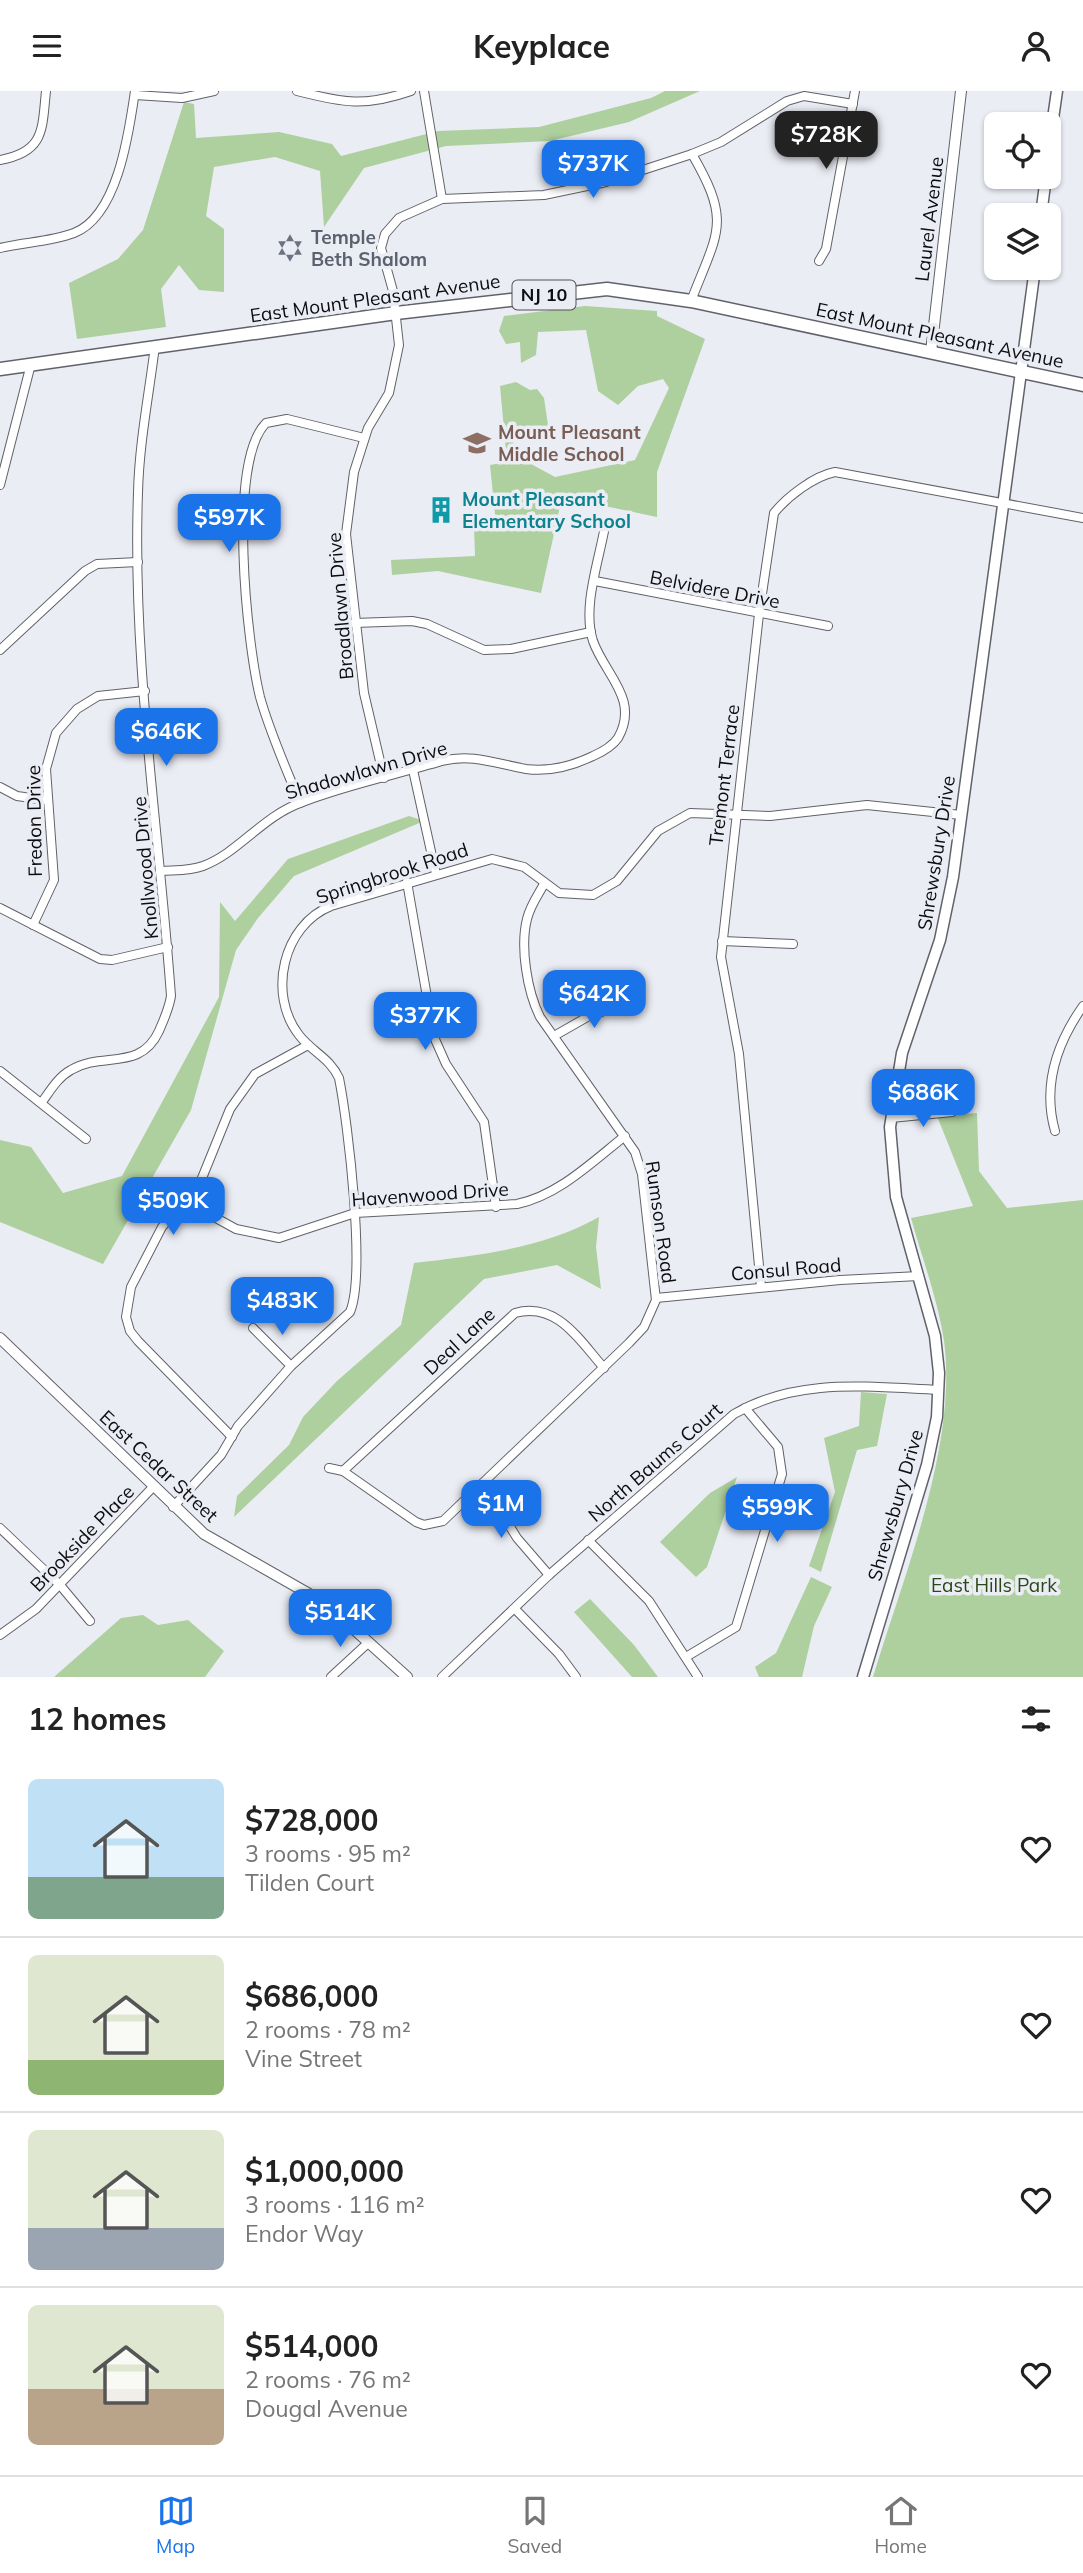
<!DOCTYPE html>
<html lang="en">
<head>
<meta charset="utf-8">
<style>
  :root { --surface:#fff; --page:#f6f6f6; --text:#222; --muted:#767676; --line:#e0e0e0; --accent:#1a73e8 }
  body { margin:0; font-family:Mulish,sans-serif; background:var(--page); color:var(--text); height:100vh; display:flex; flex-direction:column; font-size:26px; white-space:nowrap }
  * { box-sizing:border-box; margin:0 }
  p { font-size:23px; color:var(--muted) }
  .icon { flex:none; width:38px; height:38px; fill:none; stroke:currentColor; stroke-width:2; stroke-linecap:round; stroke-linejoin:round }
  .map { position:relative; height:1586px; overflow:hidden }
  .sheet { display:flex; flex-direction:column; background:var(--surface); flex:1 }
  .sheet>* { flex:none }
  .controls { position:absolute; left:984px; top:21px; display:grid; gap:14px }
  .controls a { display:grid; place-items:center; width:77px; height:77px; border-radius:10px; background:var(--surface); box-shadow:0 2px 5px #0004; font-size:35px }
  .price { position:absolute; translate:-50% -60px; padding:0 16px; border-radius:14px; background:var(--accent); color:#fff; font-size:23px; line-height:46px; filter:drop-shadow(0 2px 4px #0008) }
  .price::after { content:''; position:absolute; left:50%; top:42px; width:21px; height:16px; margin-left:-10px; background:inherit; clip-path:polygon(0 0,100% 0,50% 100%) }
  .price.active { background:#222; color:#fff }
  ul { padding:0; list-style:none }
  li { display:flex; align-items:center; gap:21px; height:175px; padding:0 28px }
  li+li { border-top:2px solid var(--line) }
  li span { display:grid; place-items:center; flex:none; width:196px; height:140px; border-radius:10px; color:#555 }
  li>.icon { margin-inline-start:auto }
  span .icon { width:84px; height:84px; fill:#fffc; stroke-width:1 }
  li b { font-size:30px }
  h2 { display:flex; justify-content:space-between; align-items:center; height:84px; padding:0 28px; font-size:30px }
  header { display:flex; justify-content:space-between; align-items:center; height:91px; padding:0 28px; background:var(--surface); font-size:32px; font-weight:700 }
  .tab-bar { display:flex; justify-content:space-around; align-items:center; height:98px; border-top:2px solid var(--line); background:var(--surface); font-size:19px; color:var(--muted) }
  .tab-bar a { display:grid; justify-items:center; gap:4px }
  .tab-bar .active { color:var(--accent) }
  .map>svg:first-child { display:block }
  .green { fill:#aecf9e }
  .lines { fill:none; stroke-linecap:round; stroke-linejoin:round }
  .minor-casing { stroke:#616269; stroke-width:10 }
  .tertiary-casing { stroke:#616269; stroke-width:12 }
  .secondary-casing { stroke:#616269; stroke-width:13 }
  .primary-casing { stroke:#616269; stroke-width:15 }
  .minor { stroke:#fff; stroke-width:8 }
  .tertiary { stroke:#fff; stroke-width:10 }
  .secondary { stroke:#fff; stroke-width:10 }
  .primary { stroke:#fff; stroke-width:12 }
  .labels { text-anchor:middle; stroke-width:7; stroke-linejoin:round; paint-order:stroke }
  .shield { fill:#ebedf5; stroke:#505055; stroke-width:2 }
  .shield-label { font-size:18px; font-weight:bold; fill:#0d0d10 }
  .street-label { font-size:19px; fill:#0d0d10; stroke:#ebedf5 }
  .worship-label { font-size:19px; font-weight:bold; fill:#5b616d; stroke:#ebedf5; text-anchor:start }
  .education-label { font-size:19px; font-weight:bold; fill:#785e54; stroke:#ebedf5; text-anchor:start }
  .culture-label { font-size:19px; font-weight:bold; fill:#0d838f; stroke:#ebedf5; text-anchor:start }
  .park-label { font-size:19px; fill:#294816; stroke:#ebedf5 }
</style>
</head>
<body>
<header><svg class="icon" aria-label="menu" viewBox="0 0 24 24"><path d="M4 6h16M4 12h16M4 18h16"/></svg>Keyplace<svg class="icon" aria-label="person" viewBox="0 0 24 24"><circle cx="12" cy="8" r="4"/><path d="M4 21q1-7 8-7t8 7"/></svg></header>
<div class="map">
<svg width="1083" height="1586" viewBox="0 0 1083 1586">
  <rect width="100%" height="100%" fill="#ebedf5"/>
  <!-- green -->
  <g class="green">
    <path d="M665,0H700L629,31L550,50L446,55L364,77L324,136L320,80L275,66L214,76L206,125L224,138V201L199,199L179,174L161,198L166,236L77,248L69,192L118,168L143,139L184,11L194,13L196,47L279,41L332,53L341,65L438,40L539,36L651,7Z"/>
    <path d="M585,215L657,220V225L705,248L657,381V426L562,406L541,502L438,480L392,484L391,469L475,465L474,435L496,433L490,374L507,371L500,295L516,291L530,299L537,298L544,307L549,341L513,351L520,367L555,386L635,369L669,297L663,288L638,295L618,314L598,300L586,239L538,241L536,264L521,272L520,251L506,253L499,240L504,225Z"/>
    <path d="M409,725L424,730L294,785L258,827L236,859L191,1019L103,1173L0,1131V1049L31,1056L63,1102L122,1085L219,906L220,811L235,830L288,768Z"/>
    <path d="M977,1022L979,1080L1007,1117L1083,1109V1586H873C903,1486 958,1354 944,1250C938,1209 922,1167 911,1127L973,1115L937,1025Z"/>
    <path d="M599,1126L596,1156L601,1198L557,1174L484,1188L234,1426L237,1405L289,1354L303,1326L337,1290L401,1234L414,1172C479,1164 542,1158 599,1126Z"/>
    <path d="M861,1301L887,1303L877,1355L857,1359L821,1481L809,1475L835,1401L824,1347L859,1335Z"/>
    <path d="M737,1386L707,1476L696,1486L660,1451L710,1402Z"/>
    <path d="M811,1486L832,1496L814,1535L802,1586H759L755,1576L776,1562Z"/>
    <path d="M590,1508L634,1554L658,1586H632L574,1521Z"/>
    <path d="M143,1524L158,1534L188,1529L224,1560L205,1586H54L121,1527Z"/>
  </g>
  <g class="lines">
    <defs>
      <g id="minor">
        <path d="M297,0C344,12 365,16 411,0"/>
        <path d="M424,0L442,108"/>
        <path d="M135,4L182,7L214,0"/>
        <path d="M0,69C45,61 42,38 46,0"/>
        <path d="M0,157C24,151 50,151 74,142C118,125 129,41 135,0"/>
        <path d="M819,170L826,158L855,0"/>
        <path d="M691,210C718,140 732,132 692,63"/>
        <path d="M0,394L31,273"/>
        <path d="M595,490L828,535"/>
        <path d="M354,532L412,530L427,533L484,559L511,558L591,541"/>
        <path d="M0,559L85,480L97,473L138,471"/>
        <path d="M413,679L436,783"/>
        <path d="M384,687L364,602L346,443L354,381L368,337L389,302L399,254L393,200L381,157L385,143L399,127L442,108L544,104L606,91L692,63L721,51L787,10L804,5L853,13"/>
        <path d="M0,696L17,705L46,709"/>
        <path d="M300,712C286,677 270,642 260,606C247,553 227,371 266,332L287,328L364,347"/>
        <path d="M161,780C175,779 190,780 203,775C238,762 262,726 300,712C345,694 395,684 442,670C472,662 497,673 526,678C548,681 572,675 593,665C602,661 612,656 618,647C640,608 605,584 593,550C582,516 599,470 605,435"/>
        <path d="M407,791L434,946L446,973L484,1031L496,1116"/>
        <path d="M0,817L100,868L112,869L168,856"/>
        <path d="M33,834L54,789L46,678L56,642L77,618L98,605L145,600"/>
        <path d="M722,850L793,853"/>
        <path d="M554,945L589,925L625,913"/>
        <path d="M0,980L86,1048"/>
        <path d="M42,1011C50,1000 58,986 71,979C103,960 140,981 159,940C164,928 169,918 171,905C159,738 132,570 138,402C139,354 149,303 155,255"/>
        <path d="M891,1027L952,1021"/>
        <path d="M1055,1040C1042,994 1057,952 1083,915"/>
        <path d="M187,1111L236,1138L279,1147L355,1122L517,1113C559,1104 592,1071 625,1045"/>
        <path d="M761,1196L739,963L721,866L759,523L774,422C787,406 814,385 835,381L1083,427"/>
        <path d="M656,1207L840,1189L919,1185"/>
        <path d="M253,1237L291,1275"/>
        <path d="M232,1346L138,1250L130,1240L126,1226L131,1196L162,1136L200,1092L230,1018L255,983L308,954"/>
        <path d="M329,1377L343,1380L416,1431L424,1434L443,1430L629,1252L644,1236L656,1209L642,1083L635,1061L540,926C527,900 520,856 527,828C530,815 538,804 544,793"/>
        <path d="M343,1380L515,1222C557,1210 580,1250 604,1277"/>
        <path d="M484,1393L517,1447L549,1484"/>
        <path d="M173,1416L221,1364L238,1335L291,1275L350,1221C366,1183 348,1032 339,987C330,967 312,961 299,944C267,903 283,834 331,815L492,768L524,776L559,802L593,804L617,790L658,740L690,722L770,725L867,714L961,724"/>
        <path d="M0,1437L60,1494L90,1530"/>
        <path d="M588,1449L649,1510L698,1586"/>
        <path d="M515,1518L559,1563L576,1586"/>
        <path d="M0,1544L36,1518L153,1396"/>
        <path d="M686,1566L736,1536L782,1383L778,1356L745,1317"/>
        <path d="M331,1586L369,1551"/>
        <path d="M442,1586L549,1484L734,1323C798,1286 868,1296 939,1299"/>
      </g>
      <g id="tertiary">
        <path d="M931,261L961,0"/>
        <path d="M0,1247L204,1443L325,1512L407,1586"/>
      </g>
      <g id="secondary">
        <path d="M1048,62L1057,0"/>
        <path d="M1041,124L1046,86"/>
        <path d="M863,1586L927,1374L937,1326L939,1282L935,1245L896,1106L890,1036L902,962L940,849L953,786L1035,177"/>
      </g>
      <path id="primary" d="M0,278L396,222L607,198L691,210L1083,294"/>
    </defs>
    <!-- minor casing -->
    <use href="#minor" class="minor-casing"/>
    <!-- tertiary casing -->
    <use href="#tertiary" class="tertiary-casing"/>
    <!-- secondary casing -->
    <use href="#secondary" class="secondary-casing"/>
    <!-- primary casing -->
    <use href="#primary" class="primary-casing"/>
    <!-- minor -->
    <use href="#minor" class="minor"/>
    <!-- tertiary -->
    <use href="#tertiary" class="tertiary"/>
    <!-- secondary -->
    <use href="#secondary" class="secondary"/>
    <!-- primary -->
    <use href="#primary" class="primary"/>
  </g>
  <!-- icons -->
  <defs>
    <symbol id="synagogue-bare" viewBox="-9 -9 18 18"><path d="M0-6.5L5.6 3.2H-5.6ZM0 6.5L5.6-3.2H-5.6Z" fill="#6b7280" stroke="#ebedf5" stroke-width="2.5" paint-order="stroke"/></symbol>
    <symbol id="school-bare" viewBox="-9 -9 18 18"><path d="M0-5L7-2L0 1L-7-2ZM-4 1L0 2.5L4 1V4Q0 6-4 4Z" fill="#8d6e63" stroke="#ebedf5" stroke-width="2.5" paint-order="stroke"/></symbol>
    <symbol id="building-bare" viewBox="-9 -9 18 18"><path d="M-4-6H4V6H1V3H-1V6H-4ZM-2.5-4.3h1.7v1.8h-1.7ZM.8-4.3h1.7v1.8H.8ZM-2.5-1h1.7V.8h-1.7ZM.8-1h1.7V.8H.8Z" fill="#0f9aa8" stroke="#ebedf5" stroke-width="2.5" paint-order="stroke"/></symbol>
  </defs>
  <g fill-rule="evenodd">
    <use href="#synagogue-bare" x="271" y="138" width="38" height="38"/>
    <use href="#school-bare" x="458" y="333" width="38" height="38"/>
    <use href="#building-bare" x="422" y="400" width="38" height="38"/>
  </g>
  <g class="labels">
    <!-- shield labels -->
    <rect class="shield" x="512.5" y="189.5" width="63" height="29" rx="5"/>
    <g class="shield-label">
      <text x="544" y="210">NJ 10</text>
    </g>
    <!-- street labels -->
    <g class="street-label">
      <text transform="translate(929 128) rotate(-83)" y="7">Laurel Avenue</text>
      <text transform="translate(375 207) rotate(-8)" y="7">East Mount Pleasant Avenue</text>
      <text transform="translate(940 244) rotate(12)" y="7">East Mount Pleasant Avenue</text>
      <text transform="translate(715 498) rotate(11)" y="7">Belvidere Drive</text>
      <text transform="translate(340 515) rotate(-95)" y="7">Broadlawn Drive</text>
      <text transform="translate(366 679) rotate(-16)" y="7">Shadowlawn Drive</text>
      <text transform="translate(724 684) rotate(-83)" y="7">Tremont Terrace</text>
      <text transform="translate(34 730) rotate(-91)" y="7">Fredon Drive</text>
      <text transform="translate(936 762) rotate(-81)" y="7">Shrewsbury Drive</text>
      <text transform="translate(145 777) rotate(-95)" y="7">Knollwood Drive</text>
      <text transform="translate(392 782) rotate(-18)" y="7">Springbrook Road</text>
      <text transform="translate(430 1103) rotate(-4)" y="7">Havenwood Drive</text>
      <text transform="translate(661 1131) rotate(82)" y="7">Rumson Road</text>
      <text transform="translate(786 1178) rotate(-5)" y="7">Consul Road</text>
      <text transform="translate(459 1250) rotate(-43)" y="7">Deal Lane</text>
      <text transform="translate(655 1371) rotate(-41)" y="7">North Baums Court</text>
      <text transform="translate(159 1375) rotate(43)" y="7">East Cedar Street</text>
      <text transform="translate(895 1414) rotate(-74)" y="7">Shrewsbury Drive</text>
      <text transform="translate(82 1447) rotate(-46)" y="7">Brookside Place</text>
    </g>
    <!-- worship labels -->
    <g class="worship-label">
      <text x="311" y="153">Temple<tspan x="311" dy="22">Beth Shalom</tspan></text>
    </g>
    <!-- education labels -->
    <g class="education-label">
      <text x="498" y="348">Mount Pleasant<tspan x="498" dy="22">Middle School</tspan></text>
    </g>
    <!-- culture labels -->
    <g class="culture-label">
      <text x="462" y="415">Mount Pleasant<tspan x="462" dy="22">Elementary School</tspan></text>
    </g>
    <!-- park labels -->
    <g class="park-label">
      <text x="994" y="1501">East Hills Park</text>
    </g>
  </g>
</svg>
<div class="controls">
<a><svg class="icon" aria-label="locate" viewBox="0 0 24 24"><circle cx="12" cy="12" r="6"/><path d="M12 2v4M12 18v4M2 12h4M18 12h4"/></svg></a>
<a><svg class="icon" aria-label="layers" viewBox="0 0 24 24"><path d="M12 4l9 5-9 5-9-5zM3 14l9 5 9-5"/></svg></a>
</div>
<b class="price active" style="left:826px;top:80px">$728K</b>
<b class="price" style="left:593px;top:109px">$737K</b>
<b class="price" style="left:229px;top:463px">$597K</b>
<b class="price" style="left:166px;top:677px">$646K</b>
<b class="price" style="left:594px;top:939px">$642K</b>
<b class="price" style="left:425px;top:961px">$377K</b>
<b class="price" style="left:923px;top:1038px">$686K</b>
<b class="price" style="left:173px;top:1146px">$509K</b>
<b class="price" style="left:282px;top:1246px">$483K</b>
<b class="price" style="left:501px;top:1449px">$1M</b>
<b class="price" style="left:777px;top:1453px">$599K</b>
<b class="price" style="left:340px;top:1558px">$514K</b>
</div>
<section class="sheet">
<h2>12 homes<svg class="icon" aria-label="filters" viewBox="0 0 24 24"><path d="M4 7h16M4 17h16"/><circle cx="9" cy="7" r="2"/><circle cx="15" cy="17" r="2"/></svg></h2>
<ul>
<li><span style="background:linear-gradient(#bfe0f5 70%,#7fa58c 0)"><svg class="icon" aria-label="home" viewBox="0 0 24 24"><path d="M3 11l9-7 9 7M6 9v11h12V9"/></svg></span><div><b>$728,000</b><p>3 rooms · 95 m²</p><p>Tilden Court</p></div><svg class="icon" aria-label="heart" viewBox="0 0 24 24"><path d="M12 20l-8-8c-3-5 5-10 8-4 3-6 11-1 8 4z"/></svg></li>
<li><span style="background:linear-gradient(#dfe7d0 75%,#8fb573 0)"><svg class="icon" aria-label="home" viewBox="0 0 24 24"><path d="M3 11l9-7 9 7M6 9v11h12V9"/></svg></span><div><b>$686,000</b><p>2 rooms · 78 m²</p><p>Vine Street</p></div><svg class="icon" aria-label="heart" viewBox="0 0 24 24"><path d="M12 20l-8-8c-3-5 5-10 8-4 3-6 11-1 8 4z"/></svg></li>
<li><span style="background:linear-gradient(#dfe7d0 70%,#9aa5b1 0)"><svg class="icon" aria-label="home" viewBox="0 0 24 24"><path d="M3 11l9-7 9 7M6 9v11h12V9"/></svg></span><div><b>$1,000,000</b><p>3 rooms · 116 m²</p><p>Endor Way</p></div><svg class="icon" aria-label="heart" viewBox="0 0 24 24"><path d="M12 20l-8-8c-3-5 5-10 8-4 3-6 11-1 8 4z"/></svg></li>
<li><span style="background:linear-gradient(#dfe7d0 60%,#b9a48a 0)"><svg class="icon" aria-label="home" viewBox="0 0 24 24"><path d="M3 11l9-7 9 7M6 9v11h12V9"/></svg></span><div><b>$514,000</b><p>2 rooms · 76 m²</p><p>Dougal Avenue</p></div><svg class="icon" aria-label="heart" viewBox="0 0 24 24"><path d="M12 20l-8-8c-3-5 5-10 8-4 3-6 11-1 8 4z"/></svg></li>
</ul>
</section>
<nav class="tab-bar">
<a class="active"><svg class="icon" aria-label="map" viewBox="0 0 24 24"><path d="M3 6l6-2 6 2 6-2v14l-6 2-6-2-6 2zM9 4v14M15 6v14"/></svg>Map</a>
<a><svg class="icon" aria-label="saved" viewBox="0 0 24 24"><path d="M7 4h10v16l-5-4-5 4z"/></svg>Saved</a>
<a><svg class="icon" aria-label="home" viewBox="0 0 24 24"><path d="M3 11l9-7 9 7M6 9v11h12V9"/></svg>Home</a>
</nav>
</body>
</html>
